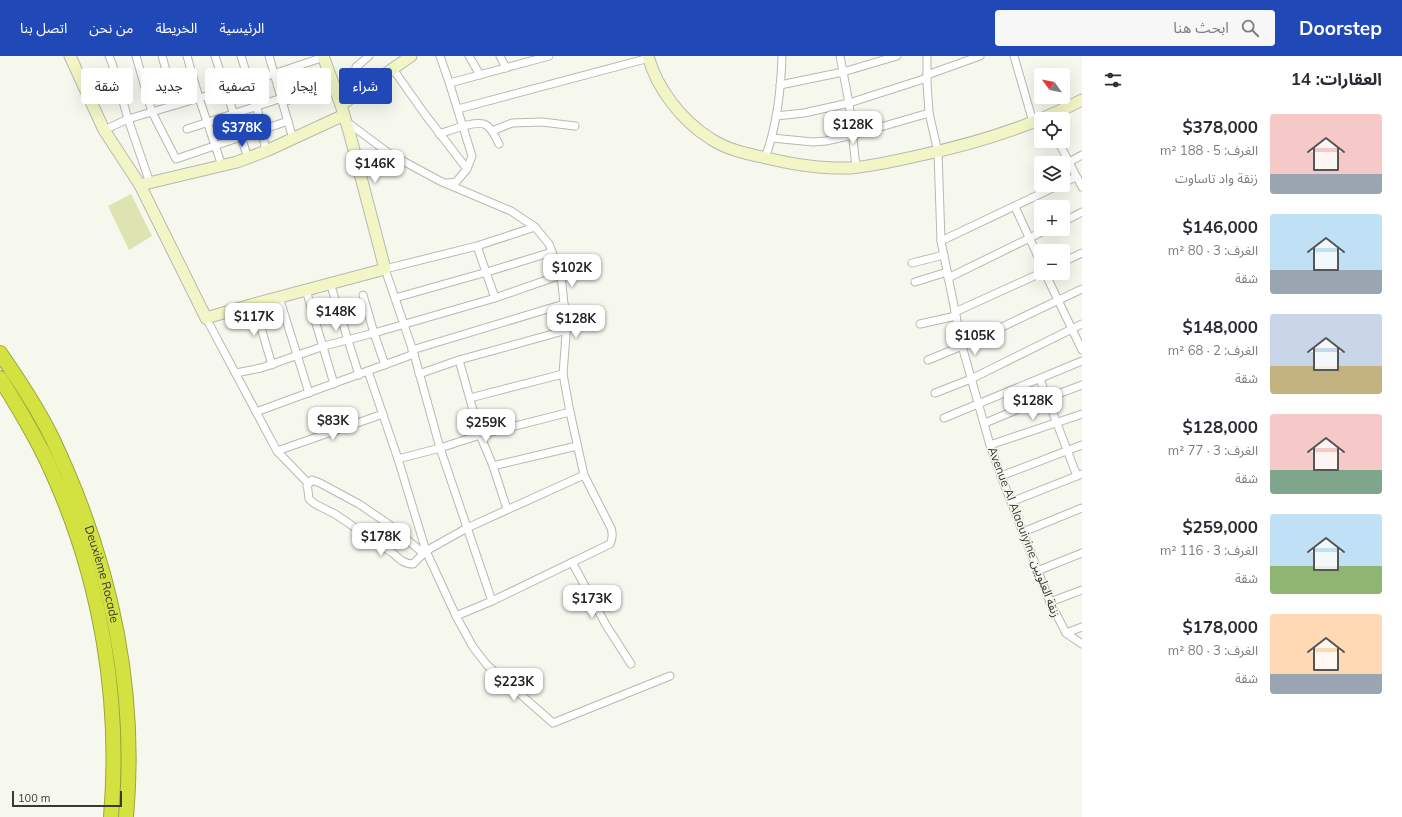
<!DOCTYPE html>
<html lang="ar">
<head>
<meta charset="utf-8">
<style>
  :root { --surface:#fff; --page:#f7f7f7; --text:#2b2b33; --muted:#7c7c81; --accent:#2049b7 }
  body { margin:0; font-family:Mulish,"Noto Sans Arabic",sans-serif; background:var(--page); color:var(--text); direction:rtl; height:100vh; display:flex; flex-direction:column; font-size:15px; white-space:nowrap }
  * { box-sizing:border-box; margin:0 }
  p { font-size:13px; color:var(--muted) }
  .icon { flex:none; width:22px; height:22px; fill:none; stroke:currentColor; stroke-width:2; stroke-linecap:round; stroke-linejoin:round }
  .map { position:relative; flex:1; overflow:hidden; direction:ltr }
  .side { display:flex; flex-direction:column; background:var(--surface); width:320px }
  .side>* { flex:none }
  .hud { position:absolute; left:12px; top:12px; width:380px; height:36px; direction:rtl; display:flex; gap:8px }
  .needle { width:26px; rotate:303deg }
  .fabs { position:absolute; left:1034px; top:12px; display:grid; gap:8px }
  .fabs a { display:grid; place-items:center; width:36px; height:36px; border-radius:4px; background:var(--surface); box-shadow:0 4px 16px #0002; font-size:20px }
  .scale { position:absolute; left:12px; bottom:10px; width:110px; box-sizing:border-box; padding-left:4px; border:2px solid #383834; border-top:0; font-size:11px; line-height:14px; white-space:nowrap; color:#383834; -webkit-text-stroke:3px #f6f8ee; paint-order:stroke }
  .price { position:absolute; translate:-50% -34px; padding:0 9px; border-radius:8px; background:#fff; color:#222; font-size:13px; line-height:26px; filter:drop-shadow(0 1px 2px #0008) }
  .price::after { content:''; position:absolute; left:50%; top:24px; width:12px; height:9px; margin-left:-6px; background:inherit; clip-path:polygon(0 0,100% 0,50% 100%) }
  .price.current { background:var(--accent); color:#fff }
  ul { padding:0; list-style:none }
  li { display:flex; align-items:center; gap:12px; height:100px; padding:0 20px }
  li span { display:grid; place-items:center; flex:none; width:112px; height:80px; border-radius:4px; color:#555 }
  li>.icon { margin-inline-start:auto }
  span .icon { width:48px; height:48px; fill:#fffc; stroke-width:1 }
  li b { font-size:17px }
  h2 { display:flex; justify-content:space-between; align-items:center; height:48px; padding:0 20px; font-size:17px }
  .tag { padding:0 14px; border-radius:4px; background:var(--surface); box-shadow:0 4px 16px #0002; font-size:14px; line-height:36px }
  .tag.current { background:var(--accent); color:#fff }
  header { display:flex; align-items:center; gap:24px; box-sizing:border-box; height:56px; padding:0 20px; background:var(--accent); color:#fff }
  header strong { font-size:19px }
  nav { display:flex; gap:22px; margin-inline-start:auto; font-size:14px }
  .search { width:280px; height:36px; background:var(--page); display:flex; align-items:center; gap:10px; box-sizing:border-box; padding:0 14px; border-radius:4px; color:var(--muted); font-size:15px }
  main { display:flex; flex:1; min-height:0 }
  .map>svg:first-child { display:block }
  .pitch { fill:#dde4b2 }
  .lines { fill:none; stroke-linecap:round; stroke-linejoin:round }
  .street-casing { stroke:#b7b9af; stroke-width:9 }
  .secondary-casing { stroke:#b7b9af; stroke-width:13 }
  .highway-casing { stroke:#9da63c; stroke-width:16 }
  .street { stroke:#fff; stroke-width:7 }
  .secondary { stroke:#f2f6c6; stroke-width:11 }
  .highway { stroke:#d3e141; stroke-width:14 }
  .labels { text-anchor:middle; stroke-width:3; stroke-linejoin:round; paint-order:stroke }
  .street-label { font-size:12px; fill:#383834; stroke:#f6f8ee }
</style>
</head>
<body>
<header>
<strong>Doorstep</strong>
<div class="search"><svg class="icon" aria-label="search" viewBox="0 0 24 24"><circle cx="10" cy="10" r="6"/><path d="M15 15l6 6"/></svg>ابحث هنا</div>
<nav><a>الرئيسية</a><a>الخريطة</a><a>من نحن</a><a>اتصل بنا</a></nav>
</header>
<main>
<section class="side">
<h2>العقارات: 14<svg class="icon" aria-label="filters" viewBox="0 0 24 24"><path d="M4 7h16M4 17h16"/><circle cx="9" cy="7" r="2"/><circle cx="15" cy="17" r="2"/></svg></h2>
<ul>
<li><span style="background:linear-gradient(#f6c9c9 75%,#9aa5b1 0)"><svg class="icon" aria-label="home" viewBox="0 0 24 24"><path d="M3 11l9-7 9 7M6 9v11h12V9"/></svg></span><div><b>$378,000</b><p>الغرف: 5 · 188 m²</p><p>زنقة واد تاساوت</p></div></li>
<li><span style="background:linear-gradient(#bfe0f5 70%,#9aa5b1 0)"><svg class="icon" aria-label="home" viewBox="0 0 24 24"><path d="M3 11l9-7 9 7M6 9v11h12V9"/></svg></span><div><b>$146,000</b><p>الغرف: 3 · 80 m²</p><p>شقة</p></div></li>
<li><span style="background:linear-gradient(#c9d6e8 65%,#c2b280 0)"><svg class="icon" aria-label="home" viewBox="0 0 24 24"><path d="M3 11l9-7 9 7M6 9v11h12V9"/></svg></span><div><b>$148,000</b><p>الغرف: 2 · 68 m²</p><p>شقة</p></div></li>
<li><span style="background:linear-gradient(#f6c9c9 70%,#7fa58c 0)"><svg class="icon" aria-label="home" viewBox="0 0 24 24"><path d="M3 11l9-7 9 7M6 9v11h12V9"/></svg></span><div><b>$128,000</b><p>الغرف: 3 · 77 m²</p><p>شقة</p></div></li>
<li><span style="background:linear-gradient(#bfe0f5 65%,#8fb573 0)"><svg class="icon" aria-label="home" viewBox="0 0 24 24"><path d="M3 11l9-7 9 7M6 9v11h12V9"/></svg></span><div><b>$259,000</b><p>الغرف: 3 · 116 m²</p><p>شقة</p></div></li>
<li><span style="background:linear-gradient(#ffd9b3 75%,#9aa5b1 0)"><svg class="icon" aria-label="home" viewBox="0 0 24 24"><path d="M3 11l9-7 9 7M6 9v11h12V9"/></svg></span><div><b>$178,000</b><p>الغرف: 3 · 80 m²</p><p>شقة</p></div></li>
</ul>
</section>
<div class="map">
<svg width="1082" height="761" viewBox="0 0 1082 761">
  <rect width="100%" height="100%" fill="#f6f8ee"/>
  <!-- pitch -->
  <path class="pitch" d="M131,138L152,180L129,194L108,150Z"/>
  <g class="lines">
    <defs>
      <g id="street">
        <path d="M109,0L112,7L128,63L150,127"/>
        <path d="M136,0L152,56L176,103L288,65"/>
        <path d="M162,0L176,49"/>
        <path d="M187,0L199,42L222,110"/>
        <path d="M215,0L248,102"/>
        <path d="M241,0L257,51L266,95"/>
        <path d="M269,0L293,83"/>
        <path d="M369,0L356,11L372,28"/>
        <path d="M440,0L449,26L472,100L467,113L456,126L448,127"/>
        <path d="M469,0L480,19"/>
        <path d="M500,0L506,12"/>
        <path d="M840,0L849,47L856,111"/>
        <path d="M927,0V27L929,57L938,96L941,185L962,290L990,389L1001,420L1050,546L1066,577L1082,588"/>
        <path d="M1014,0L1033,66"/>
        <path d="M393,13L424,57L467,113"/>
        <path d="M927,19L980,0"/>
        <path d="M450,27L549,0"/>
        <path d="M780,29L843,16L897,0"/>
        <path d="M283,46L334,30"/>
        <path d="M458,53L649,2"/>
        <path d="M776,60L804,57L849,47L927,22"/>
        <path d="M347,66L390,98L440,125L511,155L535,171L549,188L561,219L564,248L412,294"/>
        <path d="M187,73L282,42"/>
        <path d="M104,74L128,63L226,34L324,1"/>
        <path d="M492,75L512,67L542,66L575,70"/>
        <path d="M439,78C449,75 477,63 486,69C493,73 495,81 499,88"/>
        <path d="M772,82L813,86L826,85L853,79L929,57"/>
        <path d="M1058,85L1082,131"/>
        <path d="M765,102C777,70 781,34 782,0"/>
        <path d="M1069,106L1082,99"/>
        <path d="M1063,127L1076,121"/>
        <path d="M1015,151L1041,207"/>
        <path d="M1063,166L1082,156"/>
        <path d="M941,185L1059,129"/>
        <path d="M477,190L495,242"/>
        <path d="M1063,206L1082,197"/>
        <path d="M912,207L944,199"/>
        <path d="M1045,217L1082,294"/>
        <path d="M948,222L1048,173"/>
        <path d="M915,226L947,216"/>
        <path d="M330,227L359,319"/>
        <path d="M306,234L334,328"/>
        <path d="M363,239L374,277L385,309"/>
        <path d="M279,241L309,337"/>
        <path d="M395,242L487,216L552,196"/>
        <path d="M254,248L272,309"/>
        <path d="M955,256L1041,217"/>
        <path d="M206,262L277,395L307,426L309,443L315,448L335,458L394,498C400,504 405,508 413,508L426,495L467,472L584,419"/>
        <path d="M920,268L956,260"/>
        <path d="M459,304L567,274"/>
        <path d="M928,304L962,290L1082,233"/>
        <path d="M368,315L398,403L426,495L456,560L473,591L487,609L553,667L670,620"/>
        <path d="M236,317L261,312L324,290L374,277L495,242L561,219"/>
        <path d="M419,318L459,304L480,379L493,410L507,453"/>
        <path d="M563,318L567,266L564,248"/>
        <path d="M1040,323L1077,420"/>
        <path d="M935,337L971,323L1082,268"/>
        <path d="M470,342L563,318L570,356L584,419L611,472C613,478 613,482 610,488L492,545"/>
        <path d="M256,356L414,298"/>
        <path d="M944,362L1082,305"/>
        <path d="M985,367L1026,350L1082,329"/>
        <path d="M990,389L1082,358"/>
        <path d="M277,395L383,358"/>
        <path d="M398,403L440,392L480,379L570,356"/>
        <path d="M493,410L577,390"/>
        <path d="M1001,420L1082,389"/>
        <path d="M307,430L312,424L320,427L359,448L387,467L423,497"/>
        <path d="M1011,446L1082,418"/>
        <path d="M1023,476L1082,452"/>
        <path d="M572,506L606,569L631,608"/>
        <path d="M1037,515L1082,497"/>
        <path d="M1050,546L1082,534"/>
        <path d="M456,560L492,545L440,392L414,298L385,213L477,190L535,171"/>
        <path d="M1066,577L1082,571"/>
      </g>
      <g id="secondary">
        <path d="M70,0L104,74L140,129L206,262L254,248L385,213L350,79L341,49L323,0"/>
        <path d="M648,0C657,33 682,65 711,83C726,93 744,97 762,101C791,108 821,113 851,112C873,110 895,105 917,100C974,88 1030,71 1082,44"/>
        <path d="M341,49L411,0"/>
        <path d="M140,129L237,106L266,95L344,59"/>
      </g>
      <g id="highway">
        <path id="s1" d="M0,297C18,323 38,353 52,382C109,502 138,628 126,761"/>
        <path d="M0,322C19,353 38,384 53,418C101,525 121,644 111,761"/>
      </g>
    </defs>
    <!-- street casing -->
    <use href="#street" class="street-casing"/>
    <!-- secondary casing -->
    <use href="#secondary" class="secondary-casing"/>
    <!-- highway casing -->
    <use href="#highway" class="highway-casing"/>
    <!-- street -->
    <use href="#street" class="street"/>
    <!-- secondary -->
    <use href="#secondary" class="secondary"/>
    <!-- highway -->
    <use href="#highway" class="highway"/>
  </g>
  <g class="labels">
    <!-- street labels -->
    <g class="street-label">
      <text transform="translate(1024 476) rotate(69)" y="4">Avenue Al Alaouiyine زنقة العلويين</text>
      <text dy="4" stroke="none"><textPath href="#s1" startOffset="245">Deuxième Rocade</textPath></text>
    </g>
  </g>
</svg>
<div class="fabs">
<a><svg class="needle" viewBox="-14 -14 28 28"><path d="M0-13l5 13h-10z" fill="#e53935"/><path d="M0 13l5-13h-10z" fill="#7c7c81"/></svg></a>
<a><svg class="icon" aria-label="locate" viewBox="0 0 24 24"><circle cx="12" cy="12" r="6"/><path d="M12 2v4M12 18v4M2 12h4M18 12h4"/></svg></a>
<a><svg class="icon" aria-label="layers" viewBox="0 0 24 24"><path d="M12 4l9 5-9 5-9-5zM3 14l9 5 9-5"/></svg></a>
<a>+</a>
<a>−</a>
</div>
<div class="scale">100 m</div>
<b class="price" style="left:853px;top:89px">$128K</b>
<b class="price current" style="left:242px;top:92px">$378K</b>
<b class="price" style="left:375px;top:128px">$146K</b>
<b class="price" style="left:572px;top:232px">$102K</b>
<b class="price" style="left:336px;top:276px">$148K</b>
<b class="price" style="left:254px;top:281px">$117K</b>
<b class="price" style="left:576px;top:283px">$128K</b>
<b class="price" style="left:975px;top:300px">$105K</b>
<b class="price" style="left:1033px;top:365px">$128K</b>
<b class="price" style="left:333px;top:385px">$83K</b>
<b class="price" style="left:486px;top:387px">$259K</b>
<b class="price" style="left:381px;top:501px">$178K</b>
<b class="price" style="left:592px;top:563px">$173K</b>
<b class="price" style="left:514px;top:646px">$223K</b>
<div class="hud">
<a class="tag current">شراء</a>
<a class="tag">إيجار</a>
<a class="tag">تصفية</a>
<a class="tag">جديد</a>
<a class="tag">شقة</a>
</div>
</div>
</main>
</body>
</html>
